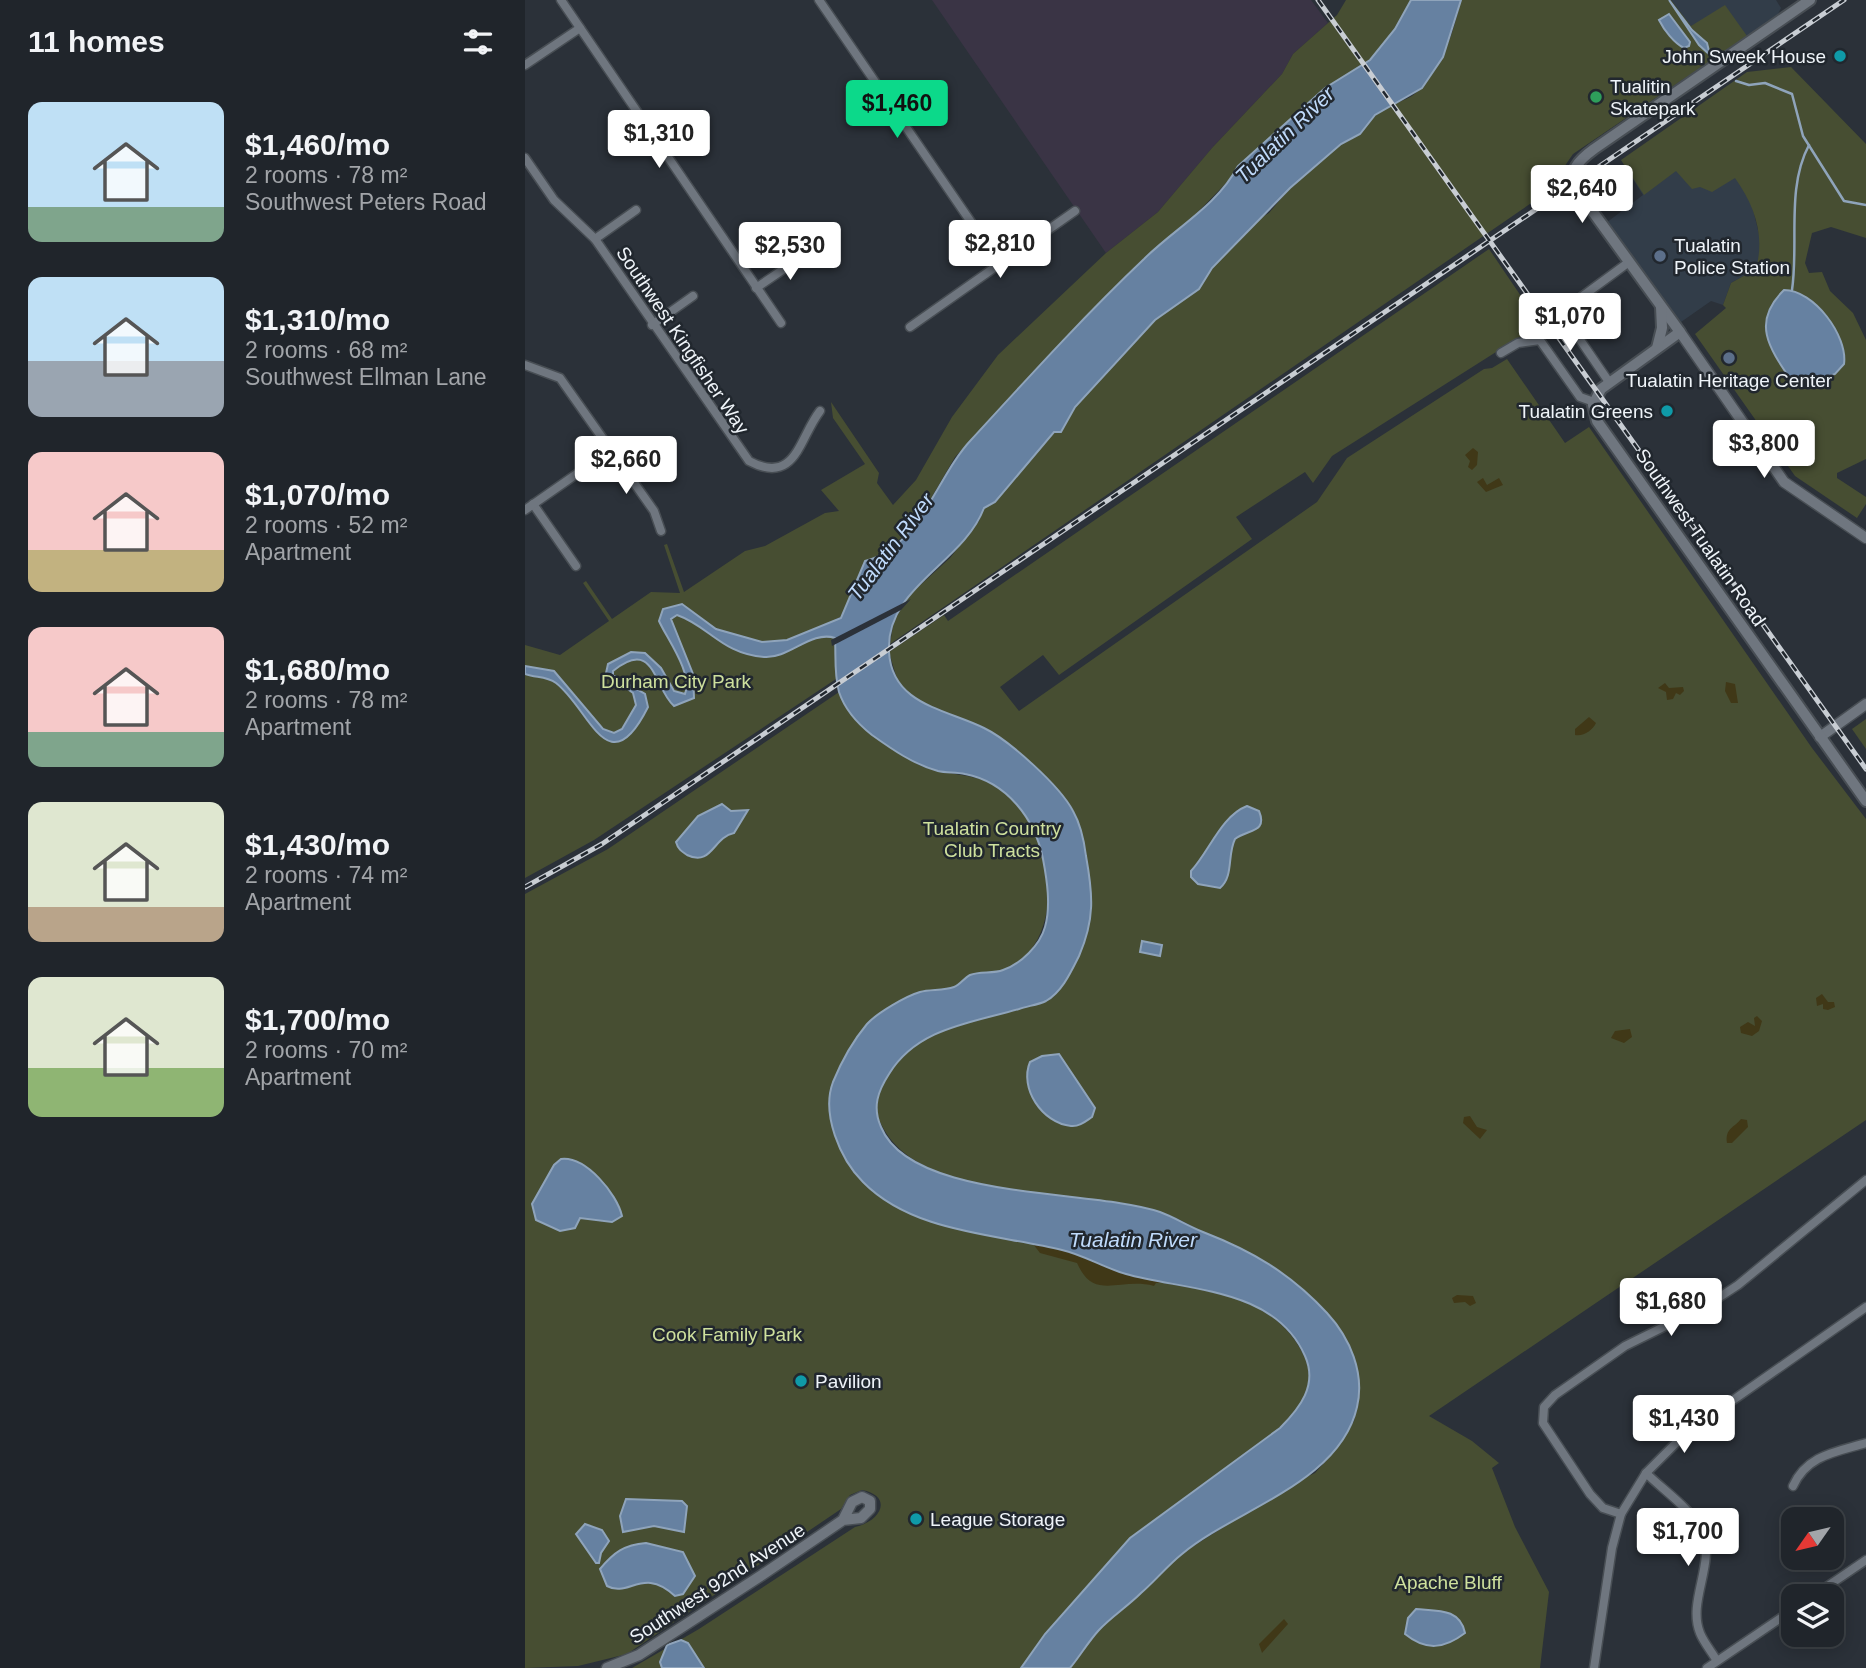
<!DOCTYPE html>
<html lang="en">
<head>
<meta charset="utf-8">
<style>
  :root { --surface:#20252b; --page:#282d33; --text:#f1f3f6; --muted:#a2a5a9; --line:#3d4247; --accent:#0cd98a }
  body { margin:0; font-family:Arial,sans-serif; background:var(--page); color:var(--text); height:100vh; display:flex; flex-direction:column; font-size:26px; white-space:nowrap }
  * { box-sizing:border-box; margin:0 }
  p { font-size:23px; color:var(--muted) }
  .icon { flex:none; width:38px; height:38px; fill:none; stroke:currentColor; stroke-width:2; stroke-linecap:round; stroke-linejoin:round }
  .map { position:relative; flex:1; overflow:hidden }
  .drawer { display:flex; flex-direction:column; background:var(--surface); width:525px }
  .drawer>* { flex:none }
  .needle { width:46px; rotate:236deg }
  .fabs { position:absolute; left:1256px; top:1507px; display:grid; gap:14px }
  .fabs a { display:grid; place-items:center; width:63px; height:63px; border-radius:14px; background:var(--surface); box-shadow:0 4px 18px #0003,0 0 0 2px var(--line); font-size:35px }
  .price { position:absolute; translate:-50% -60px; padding:0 16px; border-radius:7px; background:#fff; color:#222; font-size:23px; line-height:46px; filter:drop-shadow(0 2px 4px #0008) }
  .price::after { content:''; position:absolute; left:50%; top:42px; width:21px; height:16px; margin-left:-10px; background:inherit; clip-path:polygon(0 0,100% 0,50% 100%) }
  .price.selected { background:var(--accent); color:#111 }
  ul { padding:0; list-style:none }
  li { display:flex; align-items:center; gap:21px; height:175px; padding:0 28px }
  li span { display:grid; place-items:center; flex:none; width:196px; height:140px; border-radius:14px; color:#555 }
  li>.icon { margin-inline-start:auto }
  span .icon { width:84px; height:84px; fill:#fffc; stroke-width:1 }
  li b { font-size:30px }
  h2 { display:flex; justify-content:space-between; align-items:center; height:84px; padding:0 28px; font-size:30px }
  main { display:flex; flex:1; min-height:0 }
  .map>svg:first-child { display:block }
  .built { fill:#323d49 }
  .industrial { fill:#3a3445 }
  .green { fill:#474e32 }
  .sand { fill:#403817 }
  .water { fill:#6681a1; stroke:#8fa4bb; stroke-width:2 }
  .pier { fill:#2b3139 }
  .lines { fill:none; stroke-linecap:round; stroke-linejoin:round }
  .stream { stroke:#8fa4bb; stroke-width:2.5 }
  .minor-casing { stroke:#484e54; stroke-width:11 }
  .tertiary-casing { stroke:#484e54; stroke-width:13 }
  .secondary-casing { stroke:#484e54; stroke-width:14 }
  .minor { stroke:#6f767f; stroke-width:8 }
  .tertiary { stroke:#6f767f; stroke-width:10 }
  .secondary { stroke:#6f767f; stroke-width:10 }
  .rail-casing { stroke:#c8cdd3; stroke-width:5 }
  .rail { stroke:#21272e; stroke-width:2.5; stroke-dasharray:8; stroke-linecap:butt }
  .culture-dot { fill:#0f9aa8; stroke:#21272e; stroke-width:2.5 }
  .leisure-dot { fill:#2e9e5b; stroke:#21272e; stroke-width:2.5 }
  .service-dot { fill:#5c6f8a; stroke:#21272e; stroke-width:2.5 }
  .labels { text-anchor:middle; stroke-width:5; stroke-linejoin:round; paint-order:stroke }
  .poi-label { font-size:19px; fill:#eff4f9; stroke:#21272e; text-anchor:start }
  .street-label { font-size:19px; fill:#eff4f9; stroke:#21272e }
  .park-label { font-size:19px; fill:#cee09d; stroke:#21272e }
  .water-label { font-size:21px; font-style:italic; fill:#c0dbfc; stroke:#21272e }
</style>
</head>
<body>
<main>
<section class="drawer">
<h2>11 homes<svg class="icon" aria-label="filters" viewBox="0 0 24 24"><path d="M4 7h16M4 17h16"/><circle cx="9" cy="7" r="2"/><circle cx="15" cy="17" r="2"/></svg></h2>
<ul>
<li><span style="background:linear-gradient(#bfe0f5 75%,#7fa58c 0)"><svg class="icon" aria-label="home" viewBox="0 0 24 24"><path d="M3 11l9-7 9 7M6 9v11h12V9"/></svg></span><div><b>$1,460/mo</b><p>2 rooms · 78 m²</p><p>Southwest Peters Road</p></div></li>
<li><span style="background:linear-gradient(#bfe0f5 60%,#9aa5b1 0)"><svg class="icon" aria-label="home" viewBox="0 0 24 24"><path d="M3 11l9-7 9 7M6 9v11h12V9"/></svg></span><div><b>$1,310/mo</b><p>2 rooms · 68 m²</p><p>Southwest Ellman Lane</p></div></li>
<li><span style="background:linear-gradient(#f6c9c9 70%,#c2b280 0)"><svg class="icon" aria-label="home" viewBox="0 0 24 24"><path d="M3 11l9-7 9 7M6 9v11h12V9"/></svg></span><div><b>$1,070/mo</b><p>2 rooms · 52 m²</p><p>Apartment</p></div></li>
<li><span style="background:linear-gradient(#f6c9c9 75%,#7fa58c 0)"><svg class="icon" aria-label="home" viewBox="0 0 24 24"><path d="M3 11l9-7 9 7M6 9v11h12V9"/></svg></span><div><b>$1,680/mo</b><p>2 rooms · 78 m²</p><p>Apartment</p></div></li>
<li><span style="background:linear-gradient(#dfe7d0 75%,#b9a48a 0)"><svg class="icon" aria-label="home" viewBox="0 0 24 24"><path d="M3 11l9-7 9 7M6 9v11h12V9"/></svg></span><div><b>$1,430/mo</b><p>2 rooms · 74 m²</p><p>Apartment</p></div></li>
<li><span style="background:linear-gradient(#dfe7d0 65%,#8fb573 0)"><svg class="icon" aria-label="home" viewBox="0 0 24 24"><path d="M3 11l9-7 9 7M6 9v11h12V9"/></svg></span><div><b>$1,700/mo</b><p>2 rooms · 70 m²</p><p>Apartment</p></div></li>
</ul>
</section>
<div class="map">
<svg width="1341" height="1668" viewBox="0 0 1341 1668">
  <rect width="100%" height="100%" fill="#2b3139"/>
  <!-- built -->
  <g class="built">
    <path d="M1146,0H1251L1256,8L1252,16L1189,58Z"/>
    <path d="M1211,138L1237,247L1231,269L1206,283L1198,305L1186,301L1156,322L1081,223L1118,195L1096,160Z"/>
  </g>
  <!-- industrial -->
  <path class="industrial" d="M407,0H786L803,23L768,54L757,74L687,148L633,212L581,253Z"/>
  <!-- green -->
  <g class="green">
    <path d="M821,0H886L870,29L845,60L800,88L713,166L707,177L666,219L618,259L430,457L390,526L354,557L340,561L318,616L311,619V679L69,840L0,878V645L35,655L84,621L58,583L61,581L87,619L126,592L155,593L139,545L142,544L159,592L220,551L240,546L300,513L314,511L296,490L340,464L308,418L306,402L354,473L352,483L368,505L391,480L427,417L473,355L581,253L633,212L687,148L757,74L768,54L812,15Z"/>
    <path d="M936,0H1146L1166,26L1200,5L1222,36L1048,154L1035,173L1034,184L365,644L370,613L379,600L425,558L454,521L459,508L470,502L529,432H536L550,407L630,320L674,289L687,268L732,220L744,213L765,188L816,144C834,137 840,124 853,113C863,104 876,103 887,96C916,74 928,34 936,0Z"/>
    <path d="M1266,67L1341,144V238L1306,227L1287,233L1280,263L1284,273L1297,272L1305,291L1328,313L1341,340V459L1312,473V478L1341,497V504L1332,518L1270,476L1170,334L1201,308L1198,305L1206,283L1231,269C1240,236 1230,206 1210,178L1187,192L1175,187L1167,189L1151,171L1119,195L1096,160L1222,72Z"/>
    <path d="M964,249L1015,324L807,456L788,483L780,472L711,517L727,539L534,675L518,655L475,687L494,711L792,502L822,458L959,369L967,368L982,359L1040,443L1064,427L1287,748L1341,819V1120L904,1416L947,1441L974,1463L967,1468L990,1527L1024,1592L1015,1668H545L574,1630L656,1554L767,1484L790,1473L814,1446L829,1421L834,1401C798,1362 761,1324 725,1285C708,1268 693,1246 674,1231C664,1223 647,1216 636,1212C557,1185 380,1209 351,1111L304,1093C304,1124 316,1158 337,1181C344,1188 356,1193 364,1198C405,1223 448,1233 494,1242C510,1244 526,1246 541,1251C560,1257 577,1266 596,1273C659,1293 743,1284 778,1354C794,1383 776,1407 755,1428L605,1538L520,1634L496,1668H107L174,1629L330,1527C357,1521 368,1496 337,1490L325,1495L316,1509L102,1654L53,1666L0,1668V894L83,849L317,690C333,706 377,756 394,765C419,776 447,772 471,786C522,814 541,908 504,952L521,941L525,884L514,835L461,728L391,701L374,686L364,652L419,615L423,621Z"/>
    <path d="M1341,719V749L1327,729Z"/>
  </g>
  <!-- sand -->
  <g class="sand">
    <path d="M948,448L953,452L952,465L947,470L943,467L945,461L940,455Z"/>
    <path d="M958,478L962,485L974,478L978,485L961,492L952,482Z"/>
    <path d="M1201,682L1210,684L1213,703H1206L1200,691Z"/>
    <path d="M1140,683L1144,688L1158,687L1159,691L1155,695L1151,693L1148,699L1142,700L1141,692L1133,688Z"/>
    <path d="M1064,717L1071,723C1068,730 1058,737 1050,735V729Z"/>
    <path d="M1297,994L1303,1002H1309L1310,1007L1303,1010L1298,1009V1004L1292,1006L1291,998Z"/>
    <path d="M1232,1016L1237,1021L1234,1031L1227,1036L1216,1033L1215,1027L1223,1022L1230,1026L1229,1018Z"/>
    <path d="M1105,1029L1107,1037L1099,1043L1086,1038L1090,1031Z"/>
    <path d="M945,1116L952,1127L962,1130L955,1139L938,1123L939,1117Z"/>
    <path d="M1216,1119L1222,1120L1223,1127L1207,1143H1202C1200,1128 1209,1128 1216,1119Z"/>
    <path d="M508,1244L540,1250L597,1273L641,1283H631L629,1286C594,1277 569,1302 552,1263L515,1253Z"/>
    <path d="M932,1295L948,1296L951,1303L945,1306L940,1302L929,1303L927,1298Z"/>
    <path d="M759,1619L763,1624L737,1653L734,1644Z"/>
  </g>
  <!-- water -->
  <g class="water">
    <path d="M886,0H936L918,57L897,88L850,115L835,134L816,144L765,188L687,268L674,289L630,320L550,407L536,432H529L470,502L459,508C438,564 360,587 364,652C367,705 421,709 459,728C484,740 535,786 548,811C556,825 559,840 561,856C568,895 570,919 554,956C546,972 537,992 521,1001C513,1005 502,1006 494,1009C446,1023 392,1028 364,1074C353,1091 347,1107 356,1127C386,1201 568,1189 635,1212C649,1217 663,1226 678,1232C727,1251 765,1273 802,1313C825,1338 840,1373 832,1407C815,1483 711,1509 657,1554C642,1566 630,1581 616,1593C603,1606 586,1617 574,1630C563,1642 555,1656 545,1668H496L520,1634L605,1538L755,1428C775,1408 793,1385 780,1356C750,1287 661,1291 601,1274C579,1268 559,1255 537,1250C472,1234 388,1233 338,1182C315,1159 296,1114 308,1082C317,1060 327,1042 342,1024C352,1013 381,996 395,992C405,989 418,991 429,987C435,985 439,978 445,975C455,971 468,974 478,970C496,964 515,945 520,927C526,906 522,880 518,859C510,819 482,782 440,774C431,772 421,773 413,771C388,764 368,750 347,735C333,724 320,710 314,692C309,674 311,657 310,638C286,630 264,659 239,657C197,654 184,626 152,615L146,619L168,674L169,698L149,706C128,687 130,637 88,671V675L120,694L123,707C83,787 65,709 31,683C21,676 11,678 0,674V666L29,671L78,729L89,733L97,729L111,705L108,693L81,673L83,664L106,652L120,653L136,668L149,691L160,694C168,673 142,639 134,621L138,609L157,604L191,629L237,642L262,640L316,618L340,561C395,548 411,477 446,440C502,379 559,316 619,259C649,229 693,205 713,166L800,88L845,60L870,29Z"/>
    <path d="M1144,0L1167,30L1182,43L1185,55L1174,45Z"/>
    <path d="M1144,14L1165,42L1164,46L1159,48C1149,43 1139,30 1134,20Z"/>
    <path d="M1259,290C1289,290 1323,336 1319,364L1310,374L1299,378L1266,380C1244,348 1226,322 1259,290Z"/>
    <path d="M197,804L206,811L223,810L209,833C188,837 187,867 162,855C156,851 153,849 151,842L173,816Z"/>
    <path d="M722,806L734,811C743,833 723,829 710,839C702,855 709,876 695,888L673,884L666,877V871C684,852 696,816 722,806Z"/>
    <path d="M617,941L637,945L635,956L615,952Z"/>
    <path d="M534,1054L570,1108L567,1117C561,1121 554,1127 546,1126C517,1123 494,1088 505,1062L517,1056Z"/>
    <path d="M36,1159C61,1156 92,1194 97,1216L87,1222L55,1218L50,1228L35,1231L11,1220L7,1204L29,1165Z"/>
    <path d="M101,1499L157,1501L162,1506L159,1532L129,1526L98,1532L95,1516Z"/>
    <path d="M60,1524L77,1530L84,1541L76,1553L74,1563H71L51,1534Z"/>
    <path d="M121,1543L158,1552L170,1576L158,1594L150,1596C118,1566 104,1598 82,1586L75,1569C89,1552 99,1545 121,1543Z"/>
    <path d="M891,1609C912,1611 935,1608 940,1633C919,1649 901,1651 880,1634L883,1618Z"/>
    <path d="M156,1640L163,1643L179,1668H137L135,1662L142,1645Z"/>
  </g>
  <!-- pier -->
  <path class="pier" d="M386,599L376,610L307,646L306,640Z"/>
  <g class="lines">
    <!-- stream -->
    <g class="stream">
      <path d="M1211,81L1224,85L1240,83L1267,94L1278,136L1319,201L1341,205"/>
      <path d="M1267,290C1274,243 1261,188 1284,145"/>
    </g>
    <defs>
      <g id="minor">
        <path d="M36,0L256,323"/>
        <path d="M294,0L474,263"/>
        <path d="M0,65L55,28"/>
        <path d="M0,158L29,200L70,239L224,461C271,486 274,438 295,411"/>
        <path d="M70,239L111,210"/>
        <path d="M231,288L284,252"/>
        <path d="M127,325L168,296"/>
        <path d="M385,327L550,211"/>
        <path d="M1012,336L1055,397L1069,402"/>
        <path d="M976,353L993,343L1015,340"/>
        <path d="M0,365L35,378L129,511L136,531"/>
        <path d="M1084,382L1036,312L1104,262"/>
        <path d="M8,504L51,566"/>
        <path d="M0,510L86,450"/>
        <path d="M1121,1473C1138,1490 1167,1509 1177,1532C1191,1563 1162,1601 1175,1633C1179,1643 1187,1652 1192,1661"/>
        <path d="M1268,1486C1282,1455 1311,1452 1341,1443"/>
        <path d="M1096,1514L1078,1508L1065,1494L1018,1423L1019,1407L1030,1395L1100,1346L1181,1306L1213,1285L1341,1180"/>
        <path d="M1288,1596L1341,1560"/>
        <path d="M1069,1668L1087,1548L1096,1514L1121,1473L1161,1433L1341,1307"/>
        <path d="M1182,1668L1269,1609"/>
      </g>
      <g id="tertiary">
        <path d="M1155,332L1259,482L1341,538"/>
        <path d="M1295,737L1341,704"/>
        <path d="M82,1668L114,1655L237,1575L318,1520L327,1502L337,1497L345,1501V1509L336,1518L318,1520"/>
      </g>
      <g id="secondary">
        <path d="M1285,0L1069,149C1054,160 1042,171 1052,190L1155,332L1076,389L1068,405L1072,421L1341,801"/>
        <path d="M1132,348L1137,328L1136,307"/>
      </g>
    </defs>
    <!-- minor casing -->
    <use href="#minor" class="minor-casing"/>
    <!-- tertiary casing -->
    <use href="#tertiary" class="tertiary-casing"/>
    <!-- secondary casing -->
    <use href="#secondary" class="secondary-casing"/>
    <!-- minor -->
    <use href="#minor" class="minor"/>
    <!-- tertiary -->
    <use href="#tertiary" class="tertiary"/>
    <!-- secondary -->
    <use href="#secondary" class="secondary"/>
    <defs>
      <g id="rail">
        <path d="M793,0L1341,769"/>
        <path d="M0,887L77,844L1319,0"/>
      </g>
    </defs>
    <!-- rail casing -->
    <use href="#rail" class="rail-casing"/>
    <!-- rail -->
    <use href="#rail" class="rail"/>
  </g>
  <!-- markers -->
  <g class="culture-dot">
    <circle cx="1315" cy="56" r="7"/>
    <circle cx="1142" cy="411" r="7"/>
    <circle cx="276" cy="1381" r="7"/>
    <circle cx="391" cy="1519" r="7"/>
  </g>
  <circle class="leisure-dot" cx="1071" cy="97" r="7"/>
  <g class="service-dot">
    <circle cx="1135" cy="256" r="7"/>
    <circle cx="1204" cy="358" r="7"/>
  </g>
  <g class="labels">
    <!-- poi labels -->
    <g class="poi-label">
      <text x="1301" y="63" text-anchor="end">John Sweek House</text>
      <text x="1085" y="93">Tualitin<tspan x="1085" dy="22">Skatepark</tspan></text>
      <text x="1149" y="252">Tualatin<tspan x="1149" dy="22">Police Station</tspan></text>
      <text x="1204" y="387" text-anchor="middle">Tualatin Heritage Center</text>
      <text x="1128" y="418" text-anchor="end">Tualatin Greens</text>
      <text x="290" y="1388">Pavilion</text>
      <text x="405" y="1526">League Storage</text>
    </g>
    <!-- street labels -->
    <g class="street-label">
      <text transform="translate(158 340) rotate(56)" y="7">Southwest Kingfisher Way</text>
      <text transform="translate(1176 537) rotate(55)" y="7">Southwest Tualatin Road</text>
      <text transform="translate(192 1583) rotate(-33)" y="7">Southwest 92nd Avenue</text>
    </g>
    <!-- park labels -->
    <g class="park-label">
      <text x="151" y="688">Durham City Park</text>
      <text x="467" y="835">Tualatin Country<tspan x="467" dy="22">Club Tracts</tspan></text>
      <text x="202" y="1341">Cook Family Park</text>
      <text x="923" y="1589">Apache Bluff</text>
    </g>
    <!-- water labels -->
    <g class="water-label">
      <text transform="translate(760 135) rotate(-44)" y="7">Tualatin River</text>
      <text transform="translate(366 547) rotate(-53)" y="7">Tualatin River</text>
      <text x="608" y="1247">Tualatin River</text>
    </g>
  </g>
</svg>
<div class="fabs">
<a><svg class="needle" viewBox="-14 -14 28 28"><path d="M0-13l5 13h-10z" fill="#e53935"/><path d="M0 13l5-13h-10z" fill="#a2a5a9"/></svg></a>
<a><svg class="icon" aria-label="layers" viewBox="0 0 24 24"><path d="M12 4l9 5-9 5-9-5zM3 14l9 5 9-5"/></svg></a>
</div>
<b class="price selected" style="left:372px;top:140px">$1,460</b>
<b class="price" style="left:134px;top:170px">$1,310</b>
<b class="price" style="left:1057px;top:225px">$2,640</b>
<b class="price" style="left:475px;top:280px">$2,810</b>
<b class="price" style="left:265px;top:282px">$2,530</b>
<b class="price" style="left:1045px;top:353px">$1,070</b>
<b class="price" style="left:1239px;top:480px">$3,800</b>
<b class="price" style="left:101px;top:496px">$2,660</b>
<b class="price" style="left:1146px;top:1338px">$1,680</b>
<b class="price" style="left:1159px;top:1455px">$1,430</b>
<b class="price" style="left:1163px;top:1568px">$1,700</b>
</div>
</main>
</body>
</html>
